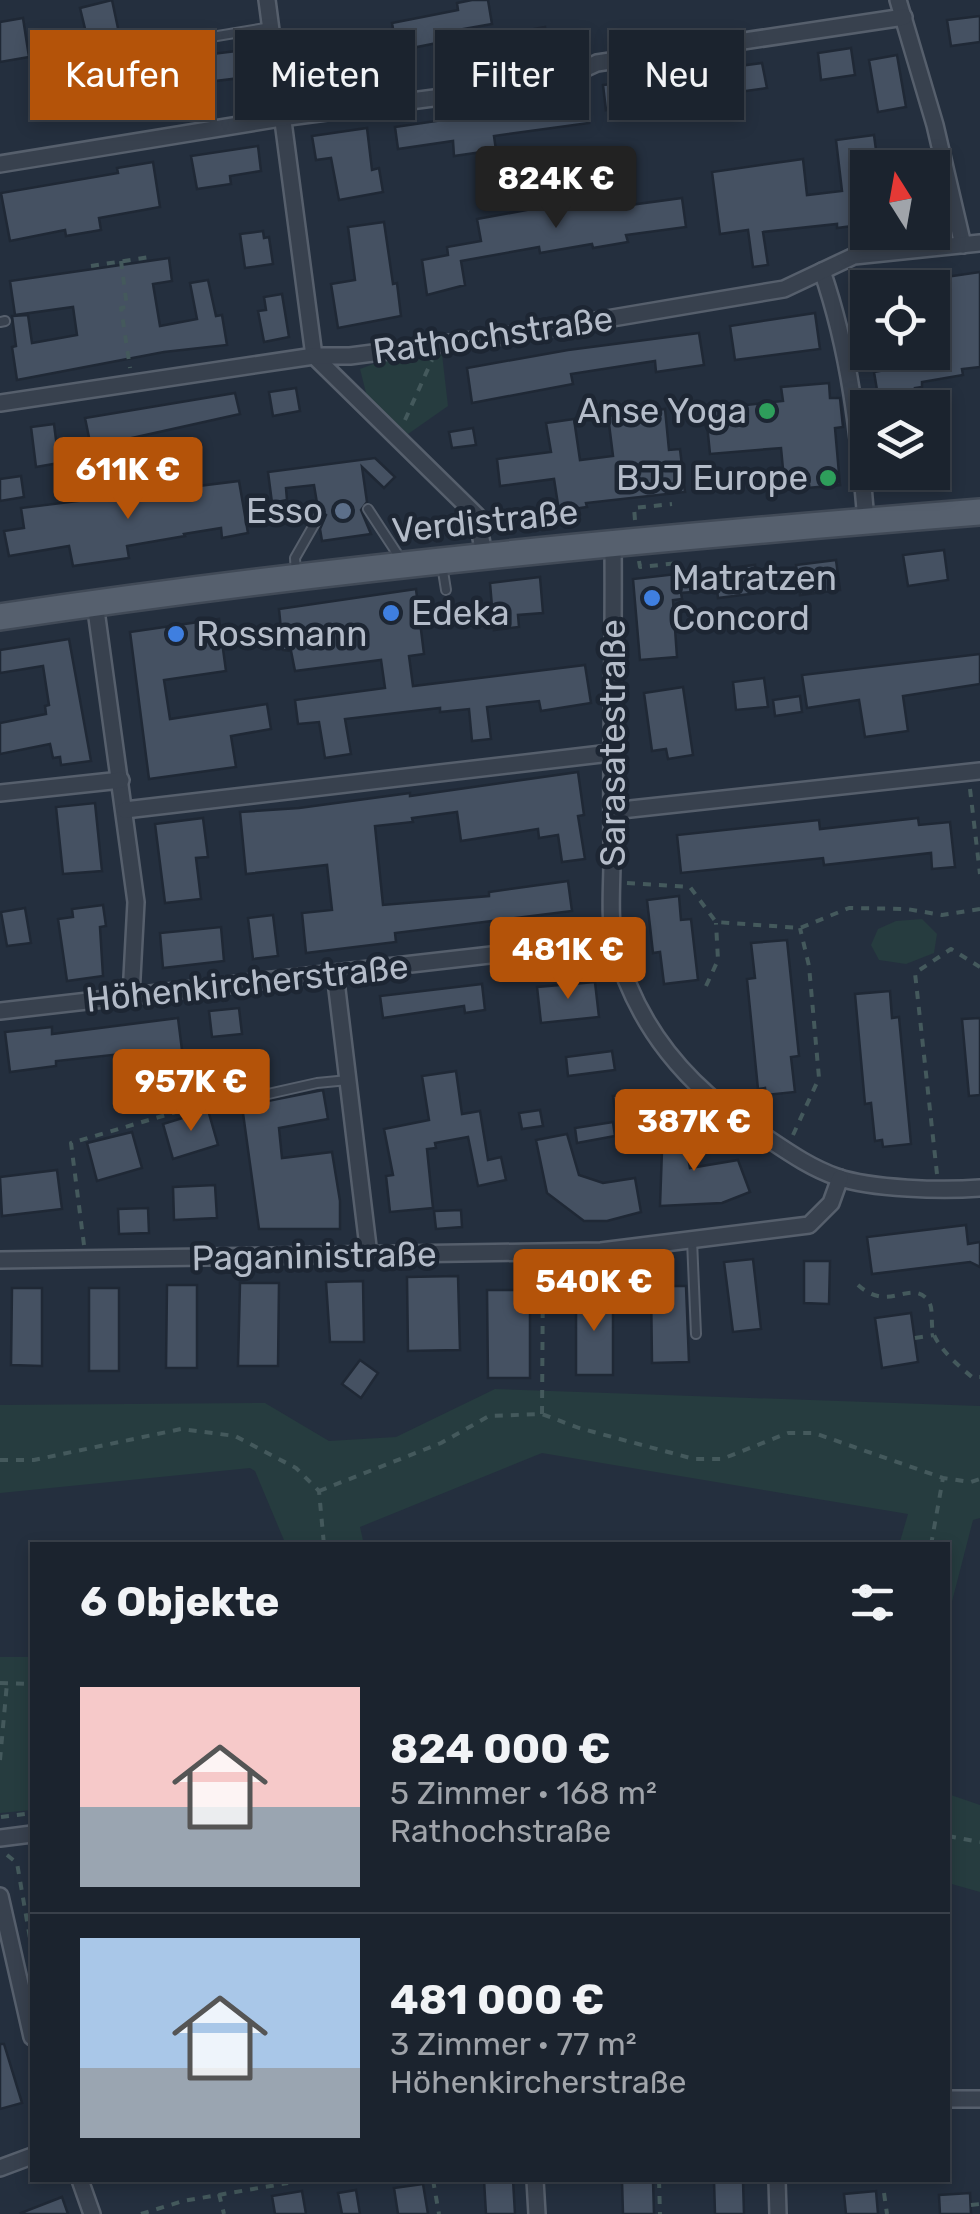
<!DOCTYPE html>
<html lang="de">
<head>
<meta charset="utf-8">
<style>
  :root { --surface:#1b232e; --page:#242b36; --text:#f1f3f6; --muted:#a0a4aa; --line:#39404a; --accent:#b45309 }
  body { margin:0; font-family:Rubik,sans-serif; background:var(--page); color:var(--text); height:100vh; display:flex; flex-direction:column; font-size:38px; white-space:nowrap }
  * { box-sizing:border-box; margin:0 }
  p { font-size:32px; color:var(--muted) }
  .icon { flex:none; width:55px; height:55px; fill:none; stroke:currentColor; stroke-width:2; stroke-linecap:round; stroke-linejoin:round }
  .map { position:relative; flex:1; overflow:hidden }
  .drawer { position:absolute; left:30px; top:1542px; width:920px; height:640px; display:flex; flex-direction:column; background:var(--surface); border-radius:0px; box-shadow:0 5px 15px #0003,0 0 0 2px var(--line) }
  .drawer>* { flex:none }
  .top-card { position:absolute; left:30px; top:30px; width:920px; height:90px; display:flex; gap:20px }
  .needle { width:65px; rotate:349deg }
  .controls { position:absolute; left:850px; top:150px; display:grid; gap:20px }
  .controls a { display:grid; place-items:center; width:100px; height:100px; border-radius:0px; background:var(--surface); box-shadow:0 5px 15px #0003,0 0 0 2px var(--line); font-size:50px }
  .price { position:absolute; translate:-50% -85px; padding:0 22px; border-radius:10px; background:var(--accent); color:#fff; font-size:32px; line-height:65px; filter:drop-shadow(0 2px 5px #0008) }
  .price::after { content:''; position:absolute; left:50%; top:60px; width:30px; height:22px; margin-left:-15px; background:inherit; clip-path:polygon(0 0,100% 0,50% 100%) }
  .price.active { background:#222; color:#fff }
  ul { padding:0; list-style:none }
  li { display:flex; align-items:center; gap:30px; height:250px; padding:0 50px }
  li+li { border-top:2px solid var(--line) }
  li span { display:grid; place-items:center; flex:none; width:280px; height:200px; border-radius:0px; color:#555 }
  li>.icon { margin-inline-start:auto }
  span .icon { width:120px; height:120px; fill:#fffc; stroke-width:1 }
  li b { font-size:42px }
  h2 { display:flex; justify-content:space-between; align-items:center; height:120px; padding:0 50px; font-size:42px }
  .chip { padding:0 35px; border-radius:0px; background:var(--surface); box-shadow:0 5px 15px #0003,0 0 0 2px var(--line); font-size:35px; line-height:90px }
  .chip.active { background:var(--accent); color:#fff }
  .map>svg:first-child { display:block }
  .green { fill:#263c3f }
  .building { fill:#455162; stroke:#1f2835; stroke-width:2.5 }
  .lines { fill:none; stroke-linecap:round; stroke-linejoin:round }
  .service-casing { stroke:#565f6c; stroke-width:12 }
  .minor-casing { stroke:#565f6c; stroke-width:20 }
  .primary-casing { stroke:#414a57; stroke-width:30 }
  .path { stroke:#44595c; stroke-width:4; stroke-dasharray:8 8; stroke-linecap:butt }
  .service { stroke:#38414e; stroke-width:8 }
  .minor { stroke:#38414e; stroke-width:15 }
  .primary { stroke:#56606e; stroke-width:25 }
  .leisure-dot { fill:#2e9e5b; stroke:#1d2633; stroke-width:4 }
  .service-dot { fill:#5c6f8a; stroke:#1d2633; stroke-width:4 }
  .shop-dot { fill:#3f7fe0; stroke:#1d2633; stroke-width:4 }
  .labels { text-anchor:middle; stroke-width:9; stroke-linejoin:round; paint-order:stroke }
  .street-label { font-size:35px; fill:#b4bcc9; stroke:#1d2633 }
  .poi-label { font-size:35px; fill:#b4bcc9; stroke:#1d2633; text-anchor:end }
</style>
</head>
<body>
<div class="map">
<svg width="980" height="2214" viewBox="0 0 980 2214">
  <rect width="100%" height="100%" fill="#242f3e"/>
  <!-- green -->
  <g class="green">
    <path d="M442,354L448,406L408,434L367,397L360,369L381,361Z"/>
    <path d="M922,919L937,934L934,953L906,964L879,960L871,945L878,929L896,921Z"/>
    <path d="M495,1389L980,1406V1518L973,1520L948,1617V1545H899L908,1514L542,1453L360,1527L364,1545H286L255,1471L250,1468L0,1493V1405L265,1403L329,1441L396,1437Z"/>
    <path d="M0,1657H32V1810L0,1813Z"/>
    <path d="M948,1794L980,1805V1892L948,1883Z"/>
  </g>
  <!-- building -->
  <g class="building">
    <path d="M112,0L119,33L88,41L80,8Z"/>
    <path d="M472,0H488L492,24L435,34L437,43L397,51L392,23L458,10L457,3Z"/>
    <path d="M980,16V42L951,46L947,20Z"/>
    <path d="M23,18L29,57L0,62V22Z"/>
    <path d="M545,27L549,55L522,59L518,32Z"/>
    <path d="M851,48L855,75L821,80L818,53Z"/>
    <path d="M253,49L257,76L190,84L192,89L135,102L136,109L87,119L79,84L129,73L130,77L212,60V54Z"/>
    <path d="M336,52L342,84L310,90L304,58Z"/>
    <path d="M897,55L906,107L878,112L869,60Z"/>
    <path d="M762,63L767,88L716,95L717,102L678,108L672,75Z"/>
    <path d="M629,82L632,106L606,110L603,85Z"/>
    <path d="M568,101L569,108L587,106L589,123L494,136L496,150L454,156L453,141L398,149L395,127L450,119L449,116Z"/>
    <path d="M367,128L372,170L379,168L383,192L339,200L331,158L316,160L312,136Z"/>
    <path d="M874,135L878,165L868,167V224L837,228V224L763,232L768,265L753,267L748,230L720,234L712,172L803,159L807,195L842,191L836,140Z"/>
    <path d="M258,146L261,171L230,176L231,184L197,189L191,156Z"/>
    <path d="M153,162L160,207L99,218L101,230L66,236L65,230L10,241L1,193L118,173L117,168Z"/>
    <path d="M618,185L622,206L682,198L686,227L626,235L628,242L593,248L592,244L540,253L539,247L461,261L465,285L427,295L422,260L448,255L447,247L481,241L477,219L532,209V205L584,195L583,190Z"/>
    <path d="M384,222L393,284L397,283L401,316L338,328L331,284L355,280L348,227Z"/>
    <path d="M263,231L264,238L269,237L273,264L245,268L240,234Z"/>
    <path d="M169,258L172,281L153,284L160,326L197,319L190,283L208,280L216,316L222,315L227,345L164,352L17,380L12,347L16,346L12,316L28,315L32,343L77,335L73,307L15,315L10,281Z"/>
    <path d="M980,272V367L962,369L963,375L922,382V387L915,388L917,408H880L874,372L918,364L917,355L932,352V279Z"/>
    <path d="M282,294L289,337L264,342L258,311L266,310L264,297Z"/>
    <path d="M815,313L820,349L735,360L730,326Z"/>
    <path d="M699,333L704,365L656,372L655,361L571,374L573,384L472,403L467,368L568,350Z"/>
    <path d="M829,383L830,398H840L843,427L835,428L840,485L785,490L781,448L710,454L707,424H703L702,410L783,401L781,387Z"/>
    <path d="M296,388L300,411L273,416L269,392Z"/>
    <path d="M235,393L240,414L123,440L124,445L92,452L85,418Z"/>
    <path d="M665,409L669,450L680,449L685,492L586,503L587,507L559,511L554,479L500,486L497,459L551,452L546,423L574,419L580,460L613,456L608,416Z"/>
    <path d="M54,424L59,463L36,467L31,427Z"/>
    <path d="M473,428L476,445L452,448L449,432Z"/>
    <path d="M375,458L395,477L384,488L362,467L367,502L361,510L371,534L322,541L320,529L326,515L318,509L314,485L286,488L287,500L272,503L268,472Z"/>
    <path d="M21,476L24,497L0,501V479Z"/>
    <path d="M239,481L248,533L222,538L221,528L184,534L185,536L127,546L129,558L73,566L69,546L9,556L4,531L24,528L21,508Z"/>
    <path d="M944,550L948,580L908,586L903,555Z"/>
    <path d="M836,560L840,590L800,595L796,565Z"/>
    <path d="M755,565L758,593L718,598L717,590L681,593L682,599L673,600L677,657L640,660L633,579Z"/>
    <path d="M540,577L543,613L518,615L519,627L494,630L490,583Z"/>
    <path d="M416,589L424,654L409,656L413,686L585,665L591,703L541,711L539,701L487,707L491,739L472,741L469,709L440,712V708L345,719L351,754L325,758L319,722L298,724L295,700L385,688L381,660L295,671L291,651L283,650L279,609Z"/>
    <path d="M219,619L226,671L164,680L170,719L267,704L271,729L231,736L236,767L149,779L130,632Z"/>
    <path d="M69,639L91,761L61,765L60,757L53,758L50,744L0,754V723L46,714L45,706L49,705L43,666L0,673V650Z"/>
    <path d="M980,654V684L903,696L908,731L865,737L859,700L807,708L802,675Z"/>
    <path d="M764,678L768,707L736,710L733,682Z"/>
    <path d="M683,687L693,755L668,759L666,749L652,751L644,693Z"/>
    <path d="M800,696L802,712L775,716L773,700Z"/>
    <path d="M578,772L584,815L578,816L585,859L562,862L558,835L539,838L538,829L461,841L457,812L412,818L413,822L375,826L383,905L489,896V892L568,881L572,911L395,933L396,942L306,953L302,913L332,910L327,865L246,874L240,812L299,808L410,793V796Z"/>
    <path d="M95,803L102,871L63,874L56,807Z"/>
    <path d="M203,818L208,857L196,858L201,899L165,903L155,824Z"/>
    <path d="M918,818L919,825L950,822L955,867L932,869L931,853L824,865L823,858L681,873L677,835L819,820L820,829Z"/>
    <path d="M679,896L681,920L691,919L698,980L664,984L660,952L653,953L647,900Z"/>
    <path d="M103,905L106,926L100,927L103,976L67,981L58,919L73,917L72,909Z"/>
    <path d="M25,908L31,943L7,946L1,912Z"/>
    <path d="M273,915L278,956L253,959L248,918Z"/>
    <path d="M221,927L224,961L163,968L160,933Z"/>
    <path d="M787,940L799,1056L791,1057L795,1092L766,1095L765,1088L758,1089L747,979L755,978L751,943Z"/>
    <path d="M595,982L599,1017L541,1023L537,987Z"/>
    <path d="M482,984L485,1010L465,1013L464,1006L383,1018L380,996Z"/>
    <path d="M890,991L892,1018L899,1017L911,1144L883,1147L882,1140L875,1141L871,1103L865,1104L855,994Z"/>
    <path d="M239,1008L242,1034L212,1037L209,1011Z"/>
    <path d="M178,1018L183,1058L141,1064L139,1052L56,1061V1066L10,1072L5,1032L52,1027V1034Z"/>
    <path d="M980,1018V1095L969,1096L962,1019Z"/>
    <path d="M612,1051L615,1070L568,1076L566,1057Z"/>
    <path d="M456,1071L462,1114L480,1111L488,1160L501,1157L506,1180L478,1186L468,1137L435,1143L436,1148L427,1149L433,1208L390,1212L386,1176L393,1175L384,1129L429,1120L422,1076Z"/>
    <path d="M323,1090L328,1119L279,1128L282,1158L332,1152L340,1201V1229H259L242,1106Z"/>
    <path d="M642,1092L645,1110L616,1115L613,1096Z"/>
    <path d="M208,1110L218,1145L173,1159L163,1124Z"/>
    <path d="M540,1110L543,1126L522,1129L519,1113Z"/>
    <path d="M613,1122L615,1136L577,1143L575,1128Z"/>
    <path d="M682,1125L690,1168L738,1160L750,1192L722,1203L660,1206L662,1150L653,1151L650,1130Z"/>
    <path d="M132,1132L142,1168L97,1181L87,1143Z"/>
    <path d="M567,1134L579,1175L603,1183L635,1178L641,1212L607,1221H584L547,1193L536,1140Z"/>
    <path d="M57,1170L62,1209L2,1216L0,1177Z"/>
    <path d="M215,1185L217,1218L174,1220L173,1187Z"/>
    <path d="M148,1208L149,1233L119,1234L118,1209Z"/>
    <path d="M461,1210L462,1227L436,1229L434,1211Z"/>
    <path d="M966,1225L968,1244L980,1242V1267L970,1262L872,1274L867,1237Z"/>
    <path d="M753,1259L761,1329L733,1332L724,1262Z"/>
    <path d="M804,1261H830L829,1304L804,1303Z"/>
    <path d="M458,1276L460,1350L408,1351L407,1277Z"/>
    <path d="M363,1281L364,1342H330L326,1282Z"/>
    <path d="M240,1283H279L278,1366H238Z"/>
    <path d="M167,1285H197V1368H166Z"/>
    <path d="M651,1286H686L689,1362L652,1363Z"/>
    <path d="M12,1288H42V1366L11,1365Z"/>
    <rect x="89" y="1288" width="30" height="83"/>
    <path d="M487,1290H530V1378H488Z"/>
    <rect x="576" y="1293" width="37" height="82"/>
    <path d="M911,1313L918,1362L882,1368L875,1318Z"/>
    <path d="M360,1360L378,1373L361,1398L342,1384Z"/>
    <path d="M0,2044H4L22,2103L0,2109Z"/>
    <path d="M484,2180H513L515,2214H486Z"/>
    <path d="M653,2180L654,2214H623L622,2181Z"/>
    <path d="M714,2180H743L744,2214H715Z"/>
    <path d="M423,2184L428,2214H398L394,2188Z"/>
    <path d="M356,2190L360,2214H342L338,2193Z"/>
    <path d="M302,2191L306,2214H275L272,2196Z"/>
    <path d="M876,2191L878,2214H846L844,2194Z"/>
    <path d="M970,2193L971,2214H940L939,2195Z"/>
    <path d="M62,2197L68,2214H22L21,2213Z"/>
  </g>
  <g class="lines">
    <defs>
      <g id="service">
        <path d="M116,48H146L271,27"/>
        <path d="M0,322L5,321"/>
        <path d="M368,509L402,561"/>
        <path d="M442,565L446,590"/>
        <path d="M296,575L295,558L319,516"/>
        <path d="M255,1097L317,1083L348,1080"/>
        <path d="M692,1240L696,1334"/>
      </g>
      <g id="minor">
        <path d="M267,0L314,356L477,516L484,555"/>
        <path d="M898,0L935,125L963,245"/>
        <path d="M0,164L281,118L556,82L597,63L904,17"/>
        <path d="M822,271C850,352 859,435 866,521"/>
        <path d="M0,403L314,356H350L512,335L784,289L854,256L980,243"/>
        <path d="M613,543C614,645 611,745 612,846C613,875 608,918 615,945C636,1026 688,1088 758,1132C784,1149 808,1167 837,1177C872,1189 942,1191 980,1188"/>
        <path d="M95,603L136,902L131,996"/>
        <path d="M0,793L121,780"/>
        <path d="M125,810L610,753"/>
        <path d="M612,811L980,771"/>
        <path d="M335,973L369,1255"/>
        <path d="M0,1011L613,941"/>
        <path d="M0,1260L601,1251L809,1225L831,1203L840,1178"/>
        <path d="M0,1838L32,1834"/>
        <path d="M0,1896L32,2037"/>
        <path d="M948,2099H980"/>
        <path d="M0,2168L32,2156"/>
        <path d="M80,2180L92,2214"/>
        <path d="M535,2180L537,2214"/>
        <path d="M777,2180L778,2214"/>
      </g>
      <path id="primary" d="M0,617C325,568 652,538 980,512"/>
    </defs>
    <!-- service casing -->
    <use href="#service" class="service-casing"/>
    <!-- minor casing -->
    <use href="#minor" class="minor-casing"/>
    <!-- primary casing -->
    <use href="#primary" class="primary-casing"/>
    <!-- path -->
    <g class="path">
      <path d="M121,261L127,307L121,308L130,368"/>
      <path d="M91,266L150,257"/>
      <path d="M405,420L432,360"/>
      <path d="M635,520L634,508L672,504"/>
      <path d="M639,561L640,567L679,563"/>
      <path d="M970,789L980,874"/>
      <path d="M627,883L690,887L716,922L800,928L849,908L907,909L942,915L980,909"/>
      <path d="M706,986L718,960L716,923"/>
      <path d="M793,1135L819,1078L809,966L800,928"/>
      <path d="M937,1174L915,973L951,949L980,967"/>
      <path d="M84,1245L71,1143L203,1104"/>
      <path d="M858,1285C888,1312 907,1282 925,1297C936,1306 929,1323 934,1335C941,1351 960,1367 972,1377H980"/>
      <path d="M915,1338L934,1335"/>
      <path d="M542,1414L543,1268"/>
      <path d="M0,1460H34L181,1429L235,1436L296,1468L319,1491L324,1545"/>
      <path d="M319,1491L441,1443L489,1416L542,1414L579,1428L694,1459H722L788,1433H814L943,1478L971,1482L980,1479"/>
      <path d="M931,1545L943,1478"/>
      <path d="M0,1683L32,1684"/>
      <path d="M0,1760L7,1683"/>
      <path d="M1,1817L32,1813"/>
      <path d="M948,1836L980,1842"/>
      <path d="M7,1855L17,1863L32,1950"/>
      <path d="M433,2180L439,2214"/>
      <path d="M659,2180L660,2214"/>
      <path d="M884,2193L887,2214"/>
      <path d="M219,2194L224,2214"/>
      <path d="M971,2205L980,2204"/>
      <path d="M141,2214L183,2201L288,2183"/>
    </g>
    <!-- service -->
    <use href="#service" class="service"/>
    <!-- minor -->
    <use href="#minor" class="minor"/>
    <!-- primary -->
    <use href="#primary" class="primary"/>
  </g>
  <!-- markers -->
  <g class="leisure-dot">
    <circle cx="767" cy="411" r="10"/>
    <circle cx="828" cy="478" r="10"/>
  </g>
  <circle class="service-dot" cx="343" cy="511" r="10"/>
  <g class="shop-dot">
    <circle cx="652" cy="598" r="10"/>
    <circle cx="391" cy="613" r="10"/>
    <circle cx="176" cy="634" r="10"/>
  </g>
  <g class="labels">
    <!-- street labels -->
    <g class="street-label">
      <text transform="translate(493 335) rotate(-8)" y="12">Rathochstraße</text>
      <text transform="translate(485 521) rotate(-6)" y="12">Verdistraße</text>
      <text transform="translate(613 743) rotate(-90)" y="12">Sarasatestraße</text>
      <text transform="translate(247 983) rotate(-6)" y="12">Höhenkircherstraße</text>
      <text transform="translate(314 1256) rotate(-1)" y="12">Paganinistraße</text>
    </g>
    <!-- poi labels -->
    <g class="poi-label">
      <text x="747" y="423">Anse Yoga</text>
      <text x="808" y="490">BJJ Europe</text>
      <text x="323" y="523">Esso</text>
      <text x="672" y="590" text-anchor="start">Matratzen<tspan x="672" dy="40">Concord</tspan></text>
      <text x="411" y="625" text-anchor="start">Edeka</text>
      <text x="196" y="646" text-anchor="start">Rossmann</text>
    </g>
  </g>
</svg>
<div class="controls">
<a><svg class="needle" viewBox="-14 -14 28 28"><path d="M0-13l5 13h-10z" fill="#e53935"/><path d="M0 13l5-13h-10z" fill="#a0a4aa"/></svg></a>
<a><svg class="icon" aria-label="locate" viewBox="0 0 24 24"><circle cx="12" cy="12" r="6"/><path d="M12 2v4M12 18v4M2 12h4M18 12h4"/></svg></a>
<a><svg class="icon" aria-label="layers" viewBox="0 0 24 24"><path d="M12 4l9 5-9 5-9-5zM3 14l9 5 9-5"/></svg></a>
</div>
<b class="price active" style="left:556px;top:231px">824K €</b>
<b class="price" style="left:128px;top:522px">611K €</b>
<b class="price" style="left:568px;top:1002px">481K €</b>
<b class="price" style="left:191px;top:1134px">957K €</b>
<b class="price" style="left:694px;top:1174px">387K €</b>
<b class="price" style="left:594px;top:1334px">540K €</b>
<div class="top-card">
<a class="chip active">Kaufen</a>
<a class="chip">Mieten</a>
<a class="chip">Filter</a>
<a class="chip">Neu</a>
</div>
<section class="drawer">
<h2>6 Objekte<svg class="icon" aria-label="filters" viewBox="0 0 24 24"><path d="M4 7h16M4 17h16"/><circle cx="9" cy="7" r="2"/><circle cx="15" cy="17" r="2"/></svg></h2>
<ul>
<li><span style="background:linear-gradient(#f6c9c9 60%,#9aa5b1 0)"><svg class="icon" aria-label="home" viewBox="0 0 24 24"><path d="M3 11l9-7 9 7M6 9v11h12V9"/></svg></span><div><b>824 000 €</b><p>5 Zimmer · 168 m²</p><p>Rathochstraße</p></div></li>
<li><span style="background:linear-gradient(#a9c7e8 65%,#9aa5b1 0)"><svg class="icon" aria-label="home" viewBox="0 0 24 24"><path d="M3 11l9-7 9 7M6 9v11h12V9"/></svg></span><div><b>481 000 €</b><p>3 Zimmer · 77 m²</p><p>Höhenkircherstraße</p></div></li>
</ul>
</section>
</div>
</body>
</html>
